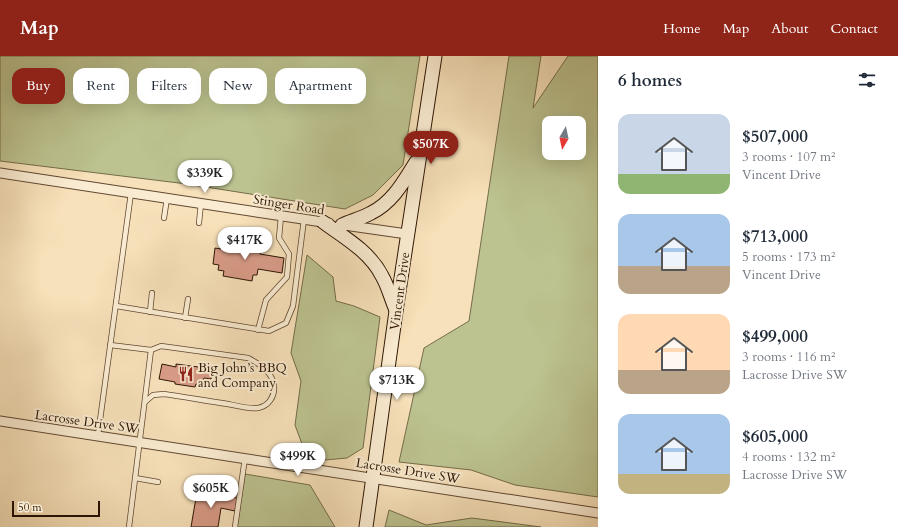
<!DOCTYPE html>
<html lang="en">
<head>
<meta charset="utf-8">
<style>
  :root { --surface:#fff; --page:#f6f6f7; --text:#1f2937; --muted:#747a83; --accent:#8f2418 }
  body { margin:0; font-family:Cardo,serif; background:var(--page); color:var(--text); height:100vh; display:flex; flex-direction:column; font-size:15px; white-space:nowrap }
  * { box-sizing:border-box; margin:0 }
  p { font-size:13px; color:var(--muted) }
  .icon { flex:none; width:22px; height:22px; fill:none; stroke:currentColor; stroke-width:2; stroke-linecap:round; stroke-linejoin:round }
  .map { position:relative; flex:1; overflow:hidden }
  .drawer { display:flex; flex-direction:column; background:var(--surface); width:300px }
  .drawer>* { flex:none }
  .hud { position:absolute; left:12px; top:12px; width:380px; height:36px; display:flex; gap:8px }
  .needle { width:26px; rotate:189deg }
  .tools { position:absolute; left:542px; top:60px; display:grid; gap:8px }
  .tools a { display:grid; place-items:center; width:44px; height:44px; border-radius:8px; background:var(--surface); box-shadow:0 4px 16px #0002; font-size:20px }
  .scale { position:absolute; left:12px; bottom:10px; width:88px; box-sizing:border-box; padding-left:4px; border:2px solid #2d1503; border-top:0; font-size:11px; line-height:14px; white-space:nowrap; color:#2d1503; -webkit-text-stroke:3px #faecd2; paint-order:stroke }
  .price { position:absolute; translate:-50% -34px; padding:0 9px; border-radius:14px; background:#fff; color:#222; font-size:13px; line-height:26px; filter:drop-shadow(0 1px 2px #0008) }
  .price::after { content:''; position:absolute; left:50%; top:24px; width:12px; height:9px; margin-left:-6px; background:inherit; clip-path:polygon(0 0,100% 0,50% 100%) }
  .price.on { background:var(--accent); color:#fff }
  ul { padding:0; list-style:none }
  li { display:flex; align-items:center; gap:12px; height:100px; padding:0 20px }
  li span { display:grid; place-items:center; flex:none; width:112px; height:80px; border-radius:12px; color:#555 }
  li>.icon { margin-inline-start:auto }
  span .icon { width:48px; height:48px; fill:#fffc; stroke-width:1 }
  li b { font-size:17px }
  h2 { display:flex; justify-content:space-between; align-items:center; height:48px; padding:0 20px; font-size:17px }
  .tag { padding:0 14px; border-radius:12px; background:var(--surface); box-shadow:0 4px 16px #0002; font-size:14px; line-height:36px }
  .tag.on { background:var(--accent); color:#fff }
  header { display:flex; align-items:center; gap:24px; box-sizing:border-box; height:56px; padding:0 20px; background:var(--accent); color:#fff }
  header strong { font-size:19px }
  nav { display:flex; gap:22px; margin-inline-start:auto; font-size:14px }
  main { display:flex; flex:1; min-height:0 }
  .map>svg:first-child { display:block }
  .green { fill:#bcc390; stroke:#746c4a; fill-rule:evenodd }
  .building { fill:#d99c88; stroke:#2d1503 }
  .lines { fill:none; stroke-linecap:round; stroke-linejoin:round }
  .lane-casing { stroke:#604831; stroke-width:6 }
  .street-casing { stroke:#604831; stroke-width:11 }
  .secondary-casing { stroke:#2d1503; stroke-width:15 }
  .lane { stroke:#faecd2; stroke-width:4.5 }
  .street { stroke:#faecd2; stroke-width:9 }
  .secondary { stroke:#faecd2; stroke-width:13 }
  .labels { text-anchor:middle; stroke-width:4; stroke-linejoin:round; paint-order:stroke }
  .street-label { font-size:13px; fill:#2d1503; stroke:#faecd2 }
  .poi-label { font-size:13px; fill:#2d1503; stroke:#faecd2; text-anchor:start }
</style>
</head>
<body>
<header>
<strong>Map</strong>
<nav><a>Home</a><a>Map</a><a>About</a><a>Contact</a></nav>
</header>
<main>
<div class="map">
<svg width="598" height="471" viewBox="0 0 598 471">
  <rect width="100%" height="100%" fill="#f7e1ba"/>
  <filter id="stains"><feTurbulence type="fractalNoise" baseFrequency=".005" numOctaves="4"/><feColorMatrix values="0 0 0 0 .2 0 0 0 0 .09 0 0 0 0 .02 0 0 0 .5 -.17"/></filter>
  <radialGradient id="worn" r=".72"><stop offset=".6" stop-color="#630" stop-opacity="0"/><stop offset="1" stop-color="#630" stop-opacity=".3"/></radialGradient>
  <!-- green -->
  <g class="green">
    <path d="M0,0H420L403,109L373,139L345,153L187,128L0,105Z"/>
    <path d="M509,0H541L533,52L568,0H598V441L515,429L471,414L399,406L424,292L469,265ZM549,67H579V97H549Z"/>
    <path d="M307,199L333,221L336,245L354,250L380,261L363,392L347,402L325,404L308,396L302,388L295,369L301,325L291,297Z"/>
    <path d="M245,418L310,429L335,471H237Z"/>
    <path d="M389,454L426,469L472,462L541,471H385Z"/>
  </g>
  <!-- building -->
  <g class="building">
    <path d="M228,184L257,188L256,193L260,194V198L284,202L282,217L258,213L257,219H253L252,225L223,220L224,215L218,214L219,209L213,208L215,192L221,193L222,187L228,188Z"/>
    <path d="M162,308L176,311V308L213,313L211,323L204,322L202,329L196,328L195,331L175,328V326L159,323Z"/>
    <path d="M197,436L237,442L235,455L221,452L218,471H191Z"/>
  </g>
  <g class="lines">
    <defs>
      <g id="lane">
        <path d="M164,162L167,142"/>
        <path d="M199,167L201,147"/>
        <path d="M116,250L269,275L286,267L293,250L304,163"/>
        <path d="M150,256L152,237"/>
        <path d="M185,262L188,243"/>
        <path d="M258,274L266,244L287,221L289,198L279,182L281,160"/>
        <path d="M110,289L151,294L161,290L248,302C258,307 273,316 274,330C275,340 269,350 258,352C249,353 237,350 228,348C207,345 185,341 164,338L153,339L146,345"/>
        <path d="M98,379L131,137"/>
        <path d="M135,422L158,426"/>
        <path d="M129,471L151,294"/>
        <path d="M235,471L245,402"/>
      </g>
      <g id="street">
        <path d="M0,117L329,167"/>
        <path d="M344,169L407,178"/>
        <path d="M0,365L598,457"/>
      </g>
      <g id="secondary">
        <path d="M323,166C344,181 370,196 382,220C388,230 391,243 396,254"/>
        <path d="M342,169C351,165 362,162 371,157C393,146 404,125 416,106"/>
        <path d="M366,471L396,255L435,0"/>
      </g>
    </defs>
    <!-- lane casing -->
    <use href="#lane" class="lane-casing"/>
    <!-- street casing -->
    <use href="#street" class="street-casing"/>
    <!-- secondary casing -->
    <use href="#secondary" class="secondary-casing"/>
    <!-- lane -->
    <use href="#lane" class="lane"/>
    <!-- street -->
    <use href="#street" class="street"/>
    <!-- secondary -->
    <use href="#secondary" class="secondary"/>
  </g>
  <!-- icons -->
  <defs>
    <symbol id="restaurant-bare" viewBox="-9 -9 18 18"><path d="M-5-6h1v4h1v-4h1v4h1v-4h1v5L-1.5 .5V6h-2V.5L-5-1ZM5-6V6H3V1.5H1.5Q1.5-4 5-6Z" fill="#8f2418" stroke="#faecd2" stroke-width="2.5" paint-order="stroke"/></symbol>
  </defs>
  <g fill-rule="evenodd">
    <use href="#restaurant-bare" x="175" y="307" width="22" height="22"/>
  </g>
  <g class="labels">
    <!-- street labels -->
    <g class="street-label">
      <text transform="translate(289 148) rotate(9)" y="5">Stinger Road</text>
      <text transform="translate(399 235) rotate(-82)" y="5">Vincent Drive</text>
      <text transform="translate(87 365) rotate(8)" y="5">Lacrosse Drive SW</text>
      <text transform="translate(408 414) rotate(9)" y="5">Lacrosse Drive SW</text>
    </g>
    <!-- poi labels -->
    <g class="poi-label">
      <text x="198" y="316">Big John’s BBQ<tspan x="198" dy="15">and Company</tspan></text>
    </g>
  </g>
  <rect width="100%" height="100%" filter="url(#stains)"/>
  <rect width="100%" height="100%" fill="url(#worn)"/>
</svg>
<div class="tools">
<a><svg class="needle" viewBox="-14 -14 28 28"><path d="M0-13l5 13h-10z" fill="#e53935"/><path d="M0 13l5-13h-10z" fill="#747a83"/></svg></a>
</div>
<div class="scale">50 m</div>
<b class="price on" style="left:431px;top:109px">$507K</b>
<b class="price" style="left:205px;top:138px">$339K</b>
<b class="price" style="left:245px;top:205px">$417K</b>
<b class="price" style="left:397px;top:345px">$713K</b>
<b class="price" style="left:298px;top:421px">$499K</b>
<b class="price" style="left:211px;top:453px">$605K</b>
<div class="hud">
<a class="tag on">Buy</a>
<a class="tag">Rent</a>
<a class="tag">Filters</a>
<a class="tag">New</a>
<a class="tag">Apartment</a>
</div>
</div>
<section class="drawer">
<h2>6 homes<svg class="icon" aria-label="filters" viewBox="0 0 24 24"><path d="M4 7h16M4 17h16"/><circle cx="9" cy="7" r="2"/><circle cx="15" cy="17" r="2"/></svg></h2>
<ul>
<li><span style="background:linear-gradient(#c9d6e8 75%,#8fb573 0)"><svg class="icon" aria-label="home" viewBox="0 0 24 24"><path d="M3 11l9-7 9 7M6 9v11h12V9"/></svg></span><div><b>$507,000</b><p>3 rooms · 107 m²</p><p>Vincent Drive</p></div></li>
<li><span style="background:linear-gradient(#a9c7e8 65%,#b9a48a 0)"><svg class="icon" aria-label="home" viewBox="0 0 24 24"><path d="M3 11l9-7 9 7M6 9v11h12V9"/></svg></span><div><b>$713,000</b><p>5 rooms · 173 m²</p><p>Vincent Drive</p></div></li>
<li><span style="background:linear-gradient(#ffd9b3 70%,#b9a48a 0)"><svg class="icon" aria-label="home" viewBox="0 0 24 24"><path d="M3 11l9-7 9 7M6 9v11h12V9"/></svg></span><div><b>$499,000</b><p>3 rooms · 116 m²</p><p>Lacrosse Drive SW</p></div></li>
<li><span style="background:linear-gradient(#a9c7e8 75%,#c2b280 0)"><svg class="icon" aria-label="home" viewBox="0 0 24 24"><path d="M3 11l9-7 9 7M6 9v11h12V9"/></svg></span><div><b>$605,000</b><p>4 rooms · 132 m²</p><p>Lacrosse Drive SW</p></div></li>
</ul>
</section>
</main>
</body>
</html>
